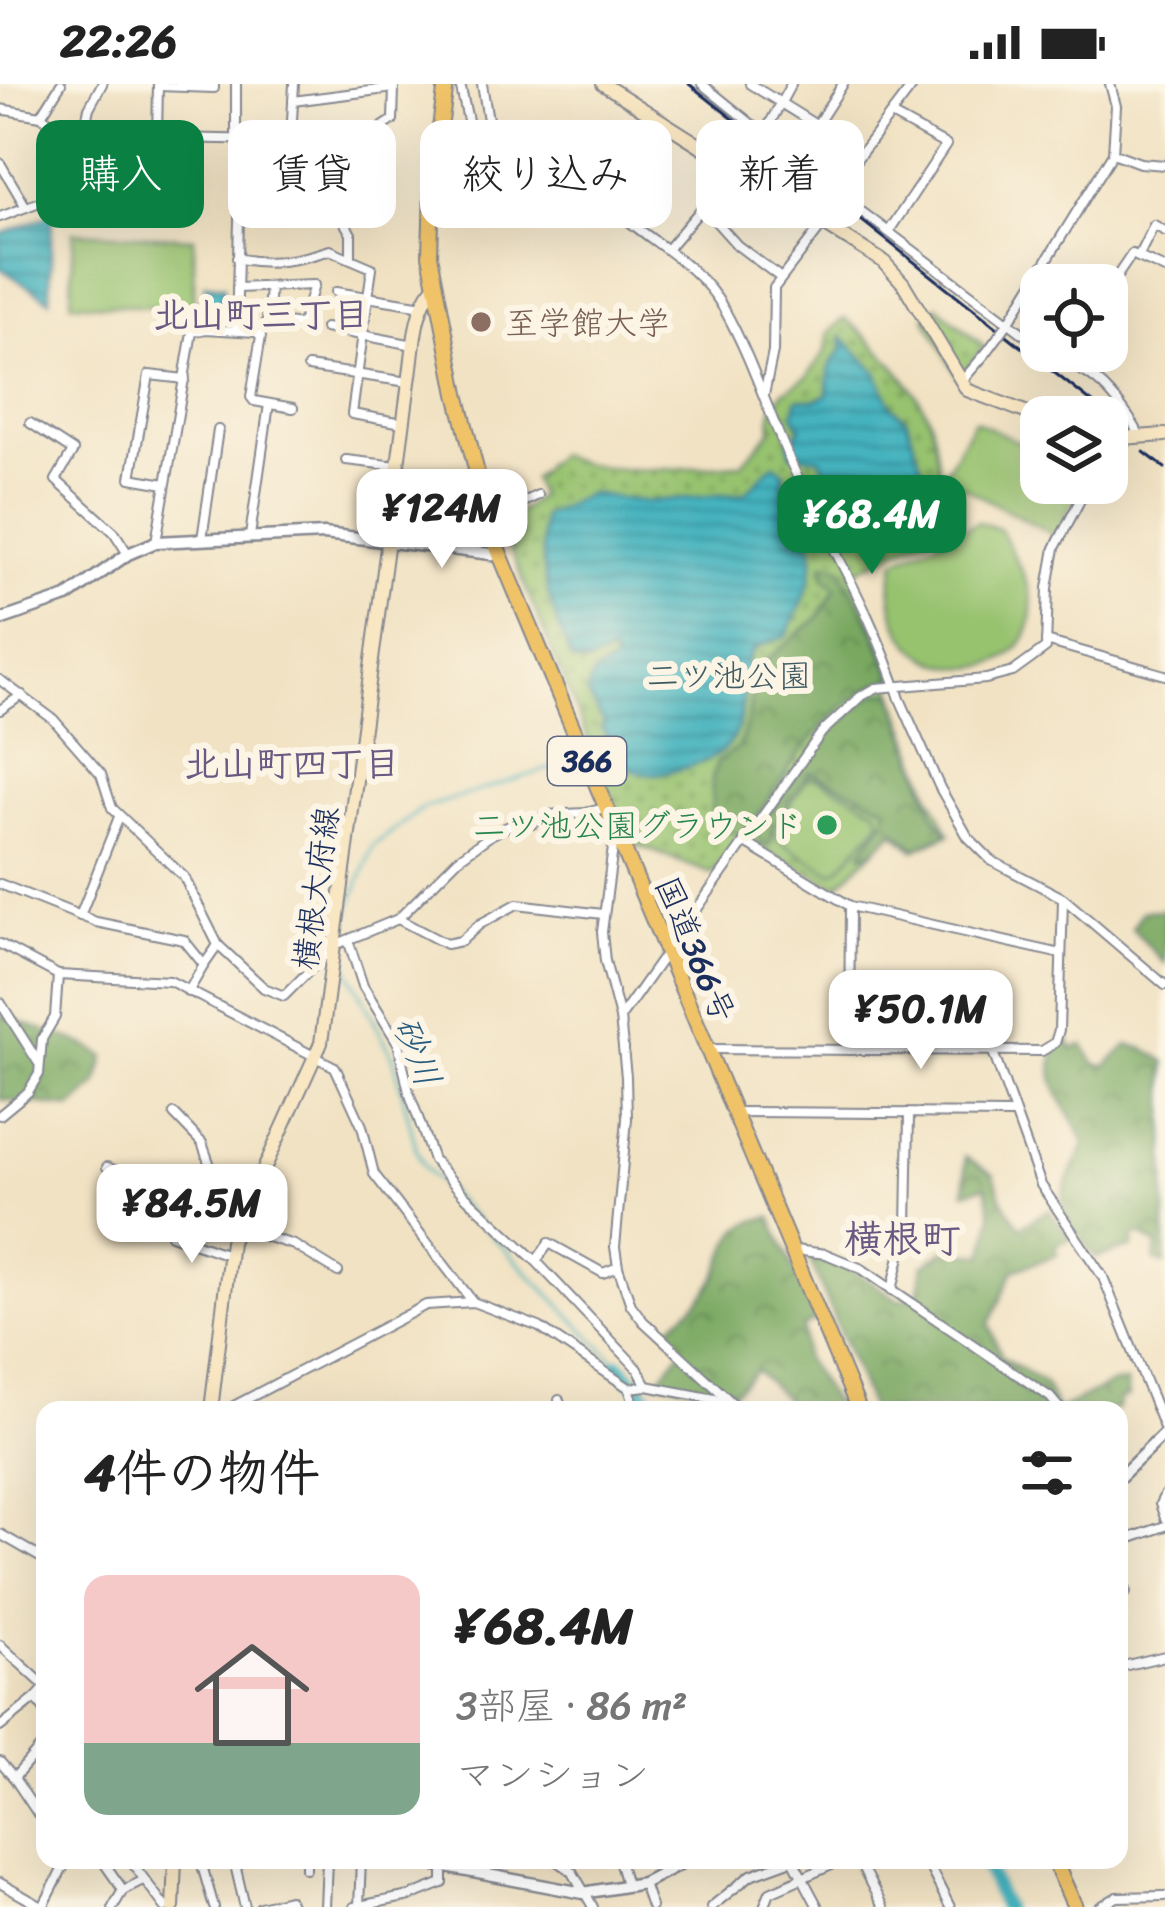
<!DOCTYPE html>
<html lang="ja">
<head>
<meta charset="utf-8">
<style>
  :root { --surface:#fff; --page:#f2f2f2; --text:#222; --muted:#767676; --line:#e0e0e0; --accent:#0b8043 }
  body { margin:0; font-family:Sriracha,"Klee One",sans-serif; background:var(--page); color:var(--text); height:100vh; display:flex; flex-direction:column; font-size:45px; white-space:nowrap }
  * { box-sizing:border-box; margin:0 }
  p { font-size:39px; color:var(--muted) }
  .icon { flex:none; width:66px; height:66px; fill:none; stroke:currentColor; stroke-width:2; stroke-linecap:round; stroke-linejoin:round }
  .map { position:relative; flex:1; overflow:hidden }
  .sheet { position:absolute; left:36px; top:1317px; width:1092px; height:468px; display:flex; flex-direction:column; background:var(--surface); border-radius:24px; box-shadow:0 12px 48px #0002 }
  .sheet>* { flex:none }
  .hud { position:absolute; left:36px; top:36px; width:1095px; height:108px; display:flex; gap:24px }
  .buttons { position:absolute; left:1020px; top:180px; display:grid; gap:24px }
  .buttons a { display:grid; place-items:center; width:108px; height:108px; border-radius:24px; background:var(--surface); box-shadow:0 12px 48px #0002; font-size:60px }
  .price { position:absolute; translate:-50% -102px; padding:0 27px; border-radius:24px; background:#fff; color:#222; font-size:39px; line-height:78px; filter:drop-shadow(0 3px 6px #0008) }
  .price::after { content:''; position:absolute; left:50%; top:72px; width:36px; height:27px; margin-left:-18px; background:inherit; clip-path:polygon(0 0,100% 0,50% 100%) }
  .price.current { background:var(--accent); color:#fff }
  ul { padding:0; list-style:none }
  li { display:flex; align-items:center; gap:36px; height:300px; padding:0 48px }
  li+li { border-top:3px solid var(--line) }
  li span { display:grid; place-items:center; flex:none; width:336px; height:240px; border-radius:24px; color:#555 }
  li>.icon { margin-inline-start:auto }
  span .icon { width:144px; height:144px; fill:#fffc; stroke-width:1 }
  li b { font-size:51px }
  h2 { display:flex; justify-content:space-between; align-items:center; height:144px; padding:0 48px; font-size:51px }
  .tag { padding:0 42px; border-radius:24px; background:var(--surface); box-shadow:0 12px 48px #0002; font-size:42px; line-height:108px }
  .tag.current { background:var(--accent); color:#fff }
  .status { display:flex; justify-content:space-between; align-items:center; height:84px; padding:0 60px; background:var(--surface); direction:ltr }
  .status svg { height:33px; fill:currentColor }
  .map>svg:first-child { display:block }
  .green { fill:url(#green-dots); stroke:#597866; stroke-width:3 }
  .forest { fill:url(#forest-crowns); stroke:#4a6c60; stroke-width:3 }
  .pitch { fill:#97c26e; stroke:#597866; stroke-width:3 }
  .water { fill:url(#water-rules); stroke:#30718e; stroke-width:3 }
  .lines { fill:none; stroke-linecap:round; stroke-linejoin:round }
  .stream { stroke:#44b3be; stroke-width:3 }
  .river { stroke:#44b3be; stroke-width:14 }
  .minor-casing { stroke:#868890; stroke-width:12 }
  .tertiary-casing { stroke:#868890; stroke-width:15 }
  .secondary-casing { stroke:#868890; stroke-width:16 }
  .trunk-casing { stroke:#868890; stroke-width:18 }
  .minor { stroke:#fff; stroke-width:8 }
  .tertiary { stroke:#fff; stroke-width:10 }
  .secondary { stroke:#f9e7c3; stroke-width:12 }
  .trunk { stroke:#f0c369; stroke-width:14 }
  .rail { stroke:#1b2f5e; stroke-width:3 }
  .minor-bridge-casing { stroke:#868890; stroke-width:12; stroke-linecap:butt }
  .minor-bridge { stroke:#fff; stroke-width:8 }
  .education-dot { fill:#8d6e63; stroke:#fcf5e5; stroke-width:4.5 }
  .leisure-dot { fill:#2e9e5b; stroke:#fcf5e5; stroke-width:4.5 }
  .labels { text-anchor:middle; stroke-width:12; stroke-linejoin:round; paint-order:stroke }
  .shield { fill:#fcf5e5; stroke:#5e6a86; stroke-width:3 }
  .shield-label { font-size:30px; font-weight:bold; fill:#1b2f5e }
  .education-label { font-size:33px; fill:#785e54; stroke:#fcf5e5; text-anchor:start }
  .park-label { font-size:33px; fill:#405b63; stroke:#fcf5e5 }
  .leisure-label { font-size:33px; fill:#27864d; stroke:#fcf5e5; text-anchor:end }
  .street-label { font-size:33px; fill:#1b2f5e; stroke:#fcf5e5 }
  .neighbourhood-label { font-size:36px; font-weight:bold; fill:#695983; stroke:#fcf5e5 }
  .water-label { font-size:36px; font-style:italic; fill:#295d80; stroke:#fcf5e5 }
  .quarter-label { font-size:39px; font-weight:bold; fill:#695983; stroke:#fcf5e5 }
</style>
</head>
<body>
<div class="status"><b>22:26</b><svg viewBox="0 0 49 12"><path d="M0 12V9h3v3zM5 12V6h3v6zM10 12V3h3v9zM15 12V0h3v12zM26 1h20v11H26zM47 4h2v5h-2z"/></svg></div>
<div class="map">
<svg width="1165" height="1823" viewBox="0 0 1165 1823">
  <defs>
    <pattern id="green-dots" width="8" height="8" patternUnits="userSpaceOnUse" patternTransform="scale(3)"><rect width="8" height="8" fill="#97c26e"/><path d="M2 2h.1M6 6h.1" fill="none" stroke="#7a9e5e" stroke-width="1.8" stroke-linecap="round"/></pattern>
    <pattern id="forest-crowns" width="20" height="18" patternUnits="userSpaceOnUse" patternTransform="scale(3)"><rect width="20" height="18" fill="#79a861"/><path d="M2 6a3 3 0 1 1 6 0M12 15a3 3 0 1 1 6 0" fill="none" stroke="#628953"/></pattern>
    <pattern id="water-rules" width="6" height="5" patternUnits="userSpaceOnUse" patternTransform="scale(3)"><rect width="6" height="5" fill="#44b3be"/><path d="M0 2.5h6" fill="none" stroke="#38929e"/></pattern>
  </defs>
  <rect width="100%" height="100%" fill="#fcf5e5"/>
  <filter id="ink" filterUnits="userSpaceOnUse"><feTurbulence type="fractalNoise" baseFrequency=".00833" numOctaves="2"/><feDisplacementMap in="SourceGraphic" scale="24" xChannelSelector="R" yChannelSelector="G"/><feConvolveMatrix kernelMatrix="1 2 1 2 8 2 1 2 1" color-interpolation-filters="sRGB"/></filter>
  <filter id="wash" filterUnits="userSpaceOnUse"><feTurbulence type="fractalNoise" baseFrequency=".004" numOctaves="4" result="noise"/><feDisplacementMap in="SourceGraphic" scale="48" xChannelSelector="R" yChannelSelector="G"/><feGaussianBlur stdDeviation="2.7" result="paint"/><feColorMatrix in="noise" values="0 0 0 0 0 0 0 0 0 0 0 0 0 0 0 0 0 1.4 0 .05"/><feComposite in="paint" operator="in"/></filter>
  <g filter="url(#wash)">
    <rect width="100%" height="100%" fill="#f1e2c3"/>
    <!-- green -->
    <g class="green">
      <path d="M937,222L984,263L959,295L925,233Z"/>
      <path d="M845,234C877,261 923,306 933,347C937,363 936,379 942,394C949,412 957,420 953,439L852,489L897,594L891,600L931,713L950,750L914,766L894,748L837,802L743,755L712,790L630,758L505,453L506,438L539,412L532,395L557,370C611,395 683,384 741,380L771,347L772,326L783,308L807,293L826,266L829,248Z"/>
    </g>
    <!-- forest -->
    <g class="forest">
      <path d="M824,479L839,482L874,547L893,594C822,616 784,696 743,753L712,739V696L717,678L739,663L749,633L752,597L765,577L817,535L836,504L825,494Z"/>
      <path d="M875,609H893L934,732L948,749L916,764L896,746L869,770H862C868,752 886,744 887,723L810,688L773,745L770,760H764L754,751L826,650Z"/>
      <path d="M1165,826V880L1132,844L1143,827Z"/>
      <path d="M0,931C34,945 75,952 105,973L97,1001L72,1024L0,1015Z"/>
      <path d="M1068,956L1072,965L1083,961C1092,971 1089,981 1106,982L1128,961L1145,965L1165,977V1180L1155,1177L1157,1162L1140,1150L1134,1153L1133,1163L1096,1174C1051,1115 1055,1127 1085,1060C1073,1026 1034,995 1062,957Z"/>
      <path d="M965,1073L994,1091L1002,1115L1020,1143L1049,1126L1071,1155L1057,1160V1171L1014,1186L989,1241L1002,1273L1044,1299L1058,1326L1114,1299L1126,1298L1128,1313L1121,1315L1117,1326H871L809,1173L846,1182L899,1216L918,1212L923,1182L944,1166L984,1171L992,1133L986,1102L965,1108Z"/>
      <path d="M771,1133L816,1236L803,1243L804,1273L838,1326H796L756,1286L731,1311L657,1297L683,1265L667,1245C680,1232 700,1219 710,1203C732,1172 721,1140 771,1133Z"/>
    </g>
    <!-- pitch -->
    <g class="pitch">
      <path d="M74,148L194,154V225L71,219Z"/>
      <path d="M974,336L1041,369V399H1082L1056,452L943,392Z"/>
      <path d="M978,438L1000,445C1010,467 1032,499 1032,523C1032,618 862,601 896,476Z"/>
      <path d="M817,694L878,726L880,738L839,785L831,788L777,756L774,744L807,695Z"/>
    </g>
    <!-- water -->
    <g class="water">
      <path d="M52,130L50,216L0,184V151Z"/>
      <path d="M205,200L224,202L221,230L202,228Z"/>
      <path d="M842,253L876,287L892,323L907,336L928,403L927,409L920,416L901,420L885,441L869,435L871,419L856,402L825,419L819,406L826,391L820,374L791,370L789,359L801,344L793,330L798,315L815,316L827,311C831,290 824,282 842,267Z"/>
      <path d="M774,380L784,388C781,437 802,425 811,458C820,490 799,525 786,552C775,556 759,560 752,568C746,576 746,586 745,596C740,657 734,672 672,687C627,698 623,677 601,643L605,640L587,609L593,591L615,578L611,569L588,580L572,577C552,529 537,485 543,432L590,409L644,418L745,409Z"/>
    </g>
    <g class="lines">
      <!-- stream -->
      <path class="stream" d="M572,678L423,724L373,762L356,807L343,843L348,885L394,975L417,1068L425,1084L618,1280"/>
      <!-- river -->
      <g class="river">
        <path d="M618,1280L660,1326"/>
        <path d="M983,1776L1004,1823"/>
      </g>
    </g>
  </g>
  <g filter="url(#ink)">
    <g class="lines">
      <defs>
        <g id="minor">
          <path d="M460,0L471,50L469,96"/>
          <path d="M482,0L488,36"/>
          <path d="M702,0L833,106L1041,263"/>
          <path d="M750,0L816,41"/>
          <path d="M158,2L214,4V0"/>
          <path d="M0,25L41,32L58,44V111L0,133"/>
          <path d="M41,32L61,0"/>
          <path d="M764,50L791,0"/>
          <path d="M83,52L89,24L102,0"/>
          <path d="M157,53L158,1"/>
          <path d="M291,55L294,0"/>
          <path d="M319,56V95L351,150V175"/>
          <path d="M60,59L70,52L360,58L393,36L394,4L293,17"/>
          <path d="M1113,69L1140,79L1165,81"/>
          <path d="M795,75L843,0"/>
          <path d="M0,79L26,123"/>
          <path d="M435,90C486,98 550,84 597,109C610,116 620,130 631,139C666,167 701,185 724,225C754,278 771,338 797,392C833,466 876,537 900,615L940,704L968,753L992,777L1063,814L1165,901"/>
          <path d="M240,95H319"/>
          <path d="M833,106L914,0"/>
          <path d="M239,130L340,132"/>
          <path d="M889,147L946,61L893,32"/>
          <path d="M668,164L703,123L737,161L781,194"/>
          <path d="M1138,173L1154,141L1165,147"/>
          <path d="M237,174C270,182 299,176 330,166L372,184L352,330L403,339"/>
          <path d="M237,204L314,201L302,241L267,237L270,204"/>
          <path d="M1107,207L1132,170L1165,185"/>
          <path d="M336,208L423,222"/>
          <path d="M1007,241L1113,69L1116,22L1110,0"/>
          <path d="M325,244L414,261"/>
          <path d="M236,246L241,64L236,55V0"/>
          <path d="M1046,267C1062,279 1075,282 1089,291C1109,304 1129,331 1140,352"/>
          <path d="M1059,277L1066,267"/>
          <path d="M308,283L408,298"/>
          <path d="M961,298L987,268"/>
          <path d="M764,311L773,268L774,204L823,140"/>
          <path d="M30,339L73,367L56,396L114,448L128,470"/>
          <path d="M346,376L397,382"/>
          <path d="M165,400L131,394L149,291L185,295"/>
          <path d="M489,435L538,411"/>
          <path d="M250,452L269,320"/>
          <path d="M202,455L218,346"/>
          <path d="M156,458L192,248L206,245L256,248L261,252L251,313L254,317L293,324"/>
          <path d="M1046,557L1165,591"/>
          <path d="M0,596L53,635L101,690L112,724L184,793L218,861L264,904L284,912L335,861L398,835L458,775L491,751L513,740H532L547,731L585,729L606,724"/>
          <path d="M0,626L22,611"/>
          <path d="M615,748L602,848L605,877L620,934L626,993L627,1035L615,1163L618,1183L631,1221L643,1237L740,1326"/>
          <path d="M744,758L850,822L1061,870"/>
          <path d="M0,800L96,838L184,856L204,881L218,861"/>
          <path d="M80,832L119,733"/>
          <path d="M398,835L446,860L461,857L480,840L517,820L603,830"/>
          <path d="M348,856L363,902L398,959L409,1008L433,1076L463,1110L536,1177L638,1285L647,1302"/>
          <path d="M0,860L58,891L170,897L335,983L362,1042L374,1090L473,1218"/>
          <path d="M188,908L204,881"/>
          <path d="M0,918L38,978"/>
          <path d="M620,934L822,648L860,613L876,604L986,595L1013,588L1046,564L1048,504L1055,464L1089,399"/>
          <path d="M709,965L1042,967L1055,959L1059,946L1063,816"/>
          <path d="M849,966L850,822"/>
          <path d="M993,968L1041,1101L1103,1193L1165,1346"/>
          <path d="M735,1028L1012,1030"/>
          <path d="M174,1030L202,1059L227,1129L239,1138"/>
          <path d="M0,1031L28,1008L39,990L42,955L55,933L58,891"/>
          <path d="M107,1083L227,1129"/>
          <path d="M238,1144L294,1161L338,1188"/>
          <path d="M171,1151L228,1171"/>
          <path d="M795,1166L826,1170L862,1185L1050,1313L1061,1326"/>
          <path d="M536,1177L549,1159L603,1189L618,1183"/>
          <path d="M892,1206L907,1143L909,1031"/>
          <path d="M629,1304L647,1302L725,1317"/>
          <path d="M559,1316L563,1326"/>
          <path d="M226,1326L426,1221L473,1218L539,1243L629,1304L636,1326"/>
          <path d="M1165,1410L1160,1420L1165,1434"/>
          <path d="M0,1450L45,1476"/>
          <path d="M1119,1458L1165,1442"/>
          <path d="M1119,1488L1126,1508L1119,1511"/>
          <path d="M0,1561L45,1602"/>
          <path d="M1119,1583L1165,1572"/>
          <path d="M45,1604L36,1614L45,1627"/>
          <path d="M0,1643L36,1614"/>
          <path d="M0,1678L14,1694L45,1658"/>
          <path d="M14,1694L38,1730"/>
          <path d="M45,1718L38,1730L45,1740"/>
          <path d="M102,1776L123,1806"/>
          <path d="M130,1776L165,1823"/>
          <path d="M211,1776L203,1785L214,1823"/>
          <path d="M242,1776L236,1785L245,1823"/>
          <path d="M306,1776V1784"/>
          <path d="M556,1776L572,1787L593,1823"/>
          <path d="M619,1776L626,1801"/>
          <path d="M793,1776L818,1823"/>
          <path d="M858,1776L883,1823"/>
          <path d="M926,1776L950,1823"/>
          <path d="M0,1799L42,1823"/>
          <path d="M643,1799L651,1823"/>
          <path d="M359,1822L361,1776"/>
          <path d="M43,1823L67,1776"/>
          <path d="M113,1823L123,1806L143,1796"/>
          <path d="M260,1823L289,1816L292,1823"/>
          <path d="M325,1823L327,1776"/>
          <path d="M354,1823L410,1812L443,1799V1783"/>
          <path d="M711,1823L751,1791L792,1776"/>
          <path d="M764,1823L770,1808L843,1776"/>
          <path d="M1100,1823L1117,1813L1165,1812"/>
        </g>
        <g id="tertiary">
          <path d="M0,536L67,513L128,470L156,458L324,450L500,471"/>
          <path d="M1119,1394L1165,1349"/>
          <path d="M409,1776L583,1809L643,1799L687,1776"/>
        </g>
        <g id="secondary">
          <path d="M603,0L884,178L903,199L967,306L1041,334"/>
          <path d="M1107,355L1165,351"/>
          <path d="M211,1326L231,1158L321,959L409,298C414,269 413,227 433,204"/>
          <path d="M173,1823L175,1776"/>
        </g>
        <g id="trunk">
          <path d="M446,0L432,103L430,171L457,310L494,456L859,1326"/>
          <path d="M1054,1776L1075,1823"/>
        </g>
      </defs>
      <!-- minor casing -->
      <use href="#minor" class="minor-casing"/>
      <!-- tertiary casing -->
      <use href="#tertiary" class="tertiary-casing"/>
      <!-- secondary casing -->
      <use href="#secondary" class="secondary-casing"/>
      <!-- trunk casing -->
      <use href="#trunk" class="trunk-casing"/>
      <!-- minor -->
      <use href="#minor" class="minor"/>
      <!-- tertiary -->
      <use href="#tertiary" class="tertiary"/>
      <!-- secondary -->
      <use href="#secondary" class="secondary"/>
      <!-- trunk -->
      <use href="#trunk" class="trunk"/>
      <!-- rail -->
      <g class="rail">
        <path d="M689,0L1118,339"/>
        <path d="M1144,368L1165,384"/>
      </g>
      <defs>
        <path id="minor-bridge" d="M987,268L1006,242"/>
      </defs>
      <!-- minor-bridge casing -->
      <use href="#minor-bridge" class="minor-bridge-casing"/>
      <!-- minor-bridge -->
      <use href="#minor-bridge" class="minor-bridge"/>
    </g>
  </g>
  <!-- markers -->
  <circle class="education-dot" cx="481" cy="238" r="12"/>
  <circle class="leisure-dot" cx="827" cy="741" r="12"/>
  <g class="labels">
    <!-- shield labels -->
    <rect class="shield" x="548" y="653" width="78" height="48" rx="9"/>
    <g class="shield-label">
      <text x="587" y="687">366</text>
    </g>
    <!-- education labels -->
    <g class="education-label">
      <text x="505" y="250">至学館大学</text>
    </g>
    <!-- park labels -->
    <g class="park-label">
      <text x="729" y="603">二ツ池公園</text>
    </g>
    <!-- leisure labels -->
    <g class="leisure-label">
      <text x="803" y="753">二ツ池公園グラウンド</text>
    </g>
    <!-- street labels -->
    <g class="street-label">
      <text transform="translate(315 804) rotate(-82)" y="12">横根大府線</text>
      <text transform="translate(696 865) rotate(67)" y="12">国道366号</text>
    </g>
    <!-- neighbourhood labels -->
    <g class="neighbourhood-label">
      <text x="261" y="243">北山町三丁目</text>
      <text x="292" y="692">北山町四丁目</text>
    </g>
    <!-- water labels -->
    <g class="water-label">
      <text transform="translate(418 967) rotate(69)" y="13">砂川</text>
    </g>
    <!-- quarter labels -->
    <g class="quarter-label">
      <text x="902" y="1168">横根町</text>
    </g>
  </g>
</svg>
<div class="buttons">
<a><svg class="icon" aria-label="locate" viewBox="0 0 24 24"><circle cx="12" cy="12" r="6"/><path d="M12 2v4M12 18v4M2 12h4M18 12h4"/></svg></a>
<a><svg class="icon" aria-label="layers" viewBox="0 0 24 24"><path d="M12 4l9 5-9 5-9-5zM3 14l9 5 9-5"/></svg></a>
</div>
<b class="price" style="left:442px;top:487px">¥124M</b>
<b class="price current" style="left:872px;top:493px">¥68.4M</b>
<b class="price" style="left:921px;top:988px">¥50.1M</b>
<b class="price" style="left:192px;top:1182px">¥84.5M</b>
<div class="hud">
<a class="tag current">購入</a>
<a class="tag">賃貸</a>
<a class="tag">絞り込み</a>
<a class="tag">新着</a>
</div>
<section class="sheet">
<h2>4件の物件<svg class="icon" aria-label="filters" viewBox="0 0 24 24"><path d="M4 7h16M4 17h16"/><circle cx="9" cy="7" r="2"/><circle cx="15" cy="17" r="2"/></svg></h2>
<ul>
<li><span style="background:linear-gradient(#f6c9c9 70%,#7fa58c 0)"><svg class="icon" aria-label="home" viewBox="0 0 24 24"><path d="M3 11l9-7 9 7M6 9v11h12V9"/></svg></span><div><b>¥68.4M</b><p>3部屋 · 86 m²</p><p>マンション</p></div></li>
</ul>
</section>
</div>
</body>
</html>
